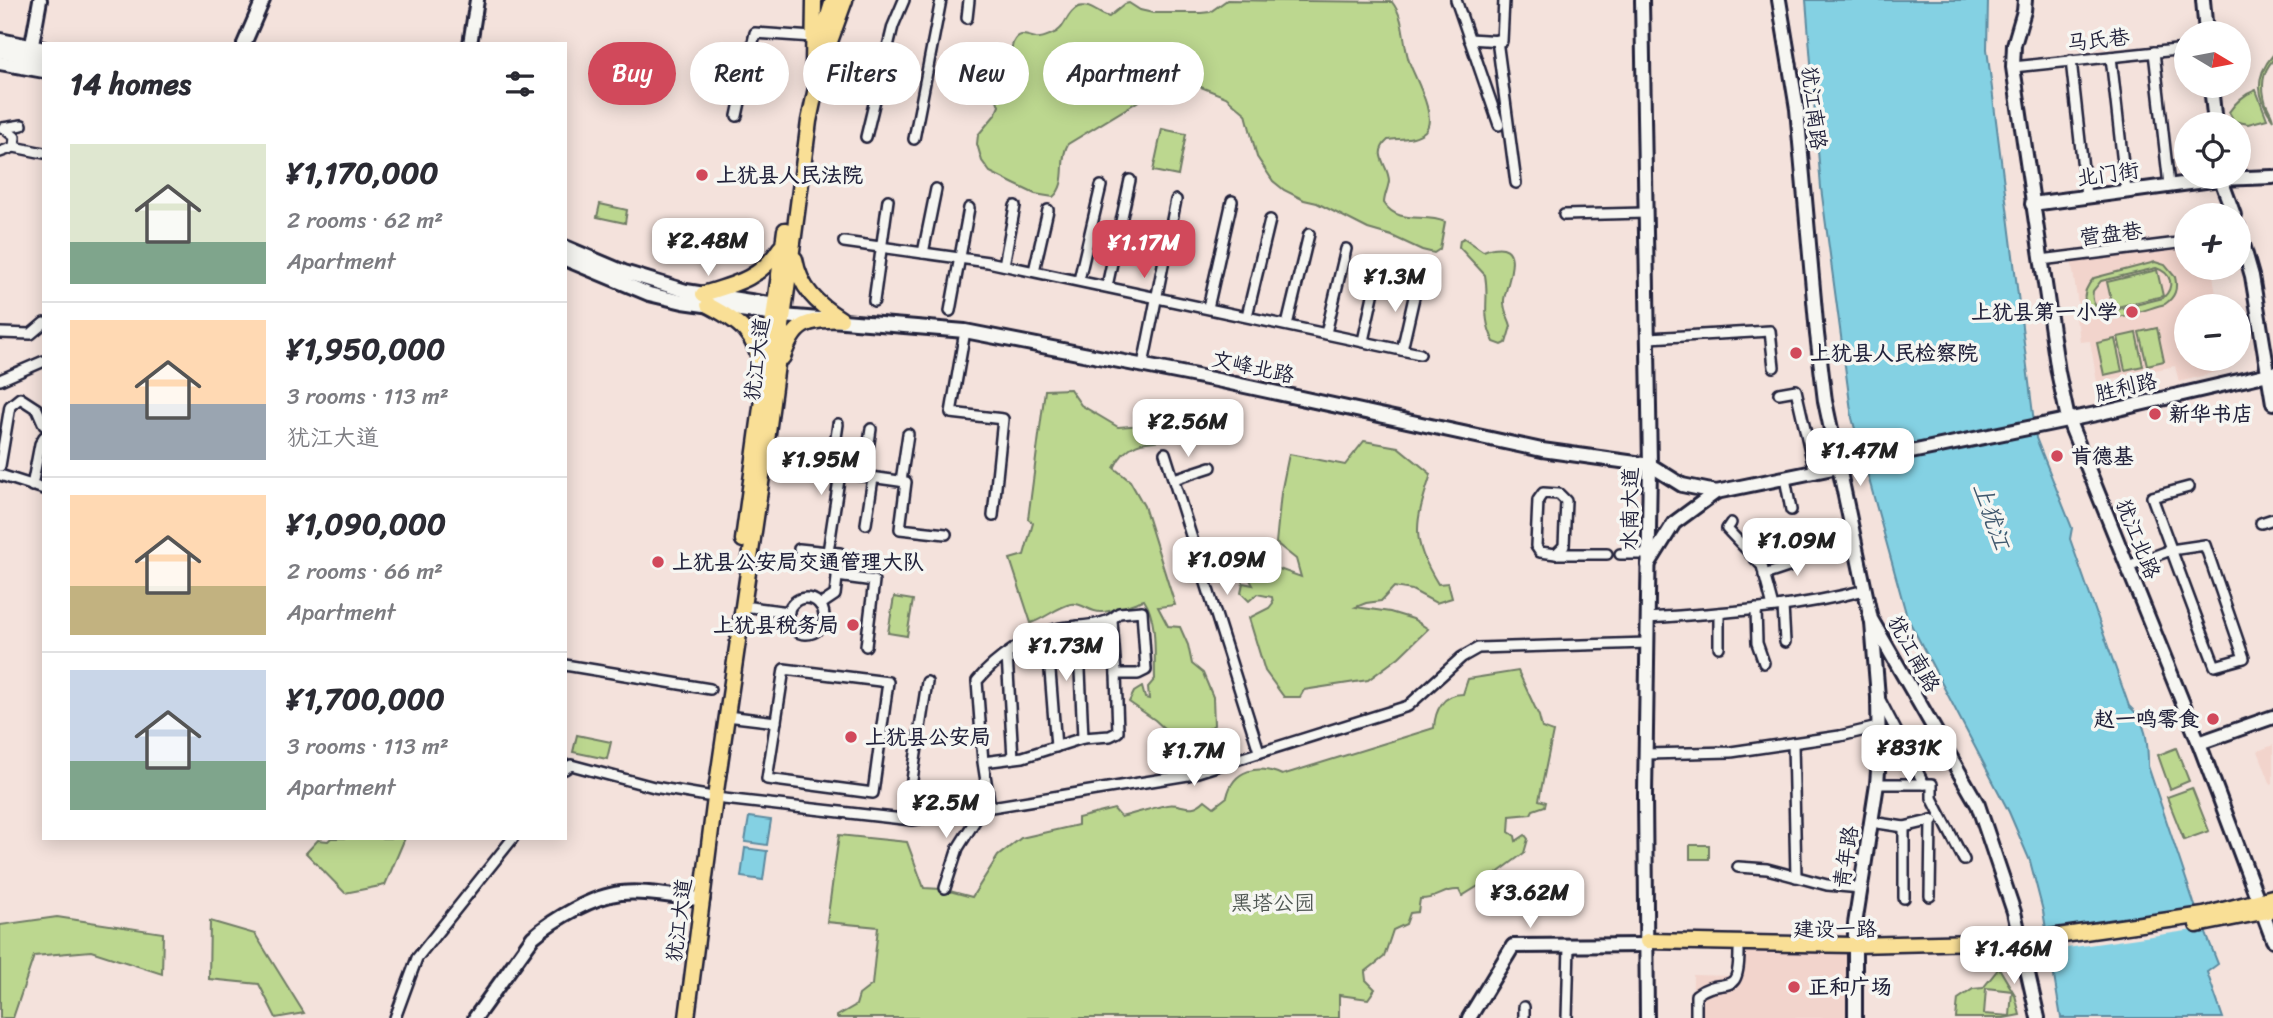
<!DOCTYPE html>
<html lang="en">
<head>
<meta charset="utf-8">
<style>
  :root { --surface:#fff; --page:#f7f7f7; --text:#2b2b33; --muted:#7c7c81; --line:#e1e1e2; --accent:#d1495b }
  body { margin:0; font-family:Sriracha,"LXGW WenKai TC",sans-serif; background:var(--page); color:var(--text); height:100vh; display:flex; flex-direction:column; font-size:26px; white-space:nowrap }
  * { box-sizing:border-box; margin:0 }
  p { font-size:23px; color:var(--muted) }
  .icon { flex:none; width:38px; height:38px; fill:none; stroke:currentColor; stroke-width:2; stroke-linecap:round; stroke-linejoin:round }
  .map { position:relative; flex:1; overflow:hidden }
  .panel { position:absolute; left:42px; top:42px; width:525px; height:798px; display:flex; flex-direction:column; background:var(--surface); border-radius:0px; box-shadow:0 4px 18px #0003 }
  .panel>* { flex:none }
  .banner { position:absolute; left:588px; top:42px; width:665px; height:63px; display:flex; gap:14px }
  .needle { width:46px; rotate:100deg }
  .tools { position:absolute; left:2174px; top:21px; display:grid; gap:14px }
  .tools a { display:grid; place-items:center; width:77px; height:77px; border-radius:50%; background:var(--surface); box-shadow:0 4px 18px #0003; font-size:35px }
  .price { position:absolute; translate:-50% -60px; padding:0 16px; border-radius:14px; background:#fff; color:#222; font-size:23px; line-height:46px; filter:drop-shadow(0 2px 4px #0008) }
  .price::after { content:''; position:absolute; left:50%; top:42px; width:21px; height:16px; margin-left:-10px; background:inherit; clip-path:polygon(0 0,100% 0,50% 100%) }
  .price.current { background:var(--accent); color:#fff }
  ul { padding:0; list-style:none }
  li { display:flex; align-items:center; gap:21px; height:175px; padding:0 28px }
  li+li { border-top:2px solid var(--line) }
  li span { display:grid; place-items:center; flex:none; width:196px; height:140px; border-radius:0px; color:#555 }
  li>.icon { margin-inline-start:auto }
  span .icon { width:84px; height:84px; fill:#fffc; stroke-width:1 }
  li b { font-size:30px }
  h2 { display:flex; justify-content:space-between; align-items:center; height:84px; padding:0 28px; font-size:30px }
  .tag { padding:0 24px; border-radius:32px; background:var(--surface); box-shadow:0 4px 18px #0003; font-size:24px; line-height:63px }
  .tag.current { background:var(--accent); color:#fff }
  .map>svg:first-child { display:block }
  .built { fill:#f2d4cc }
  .green { fill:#bcd78f; stroke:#6f7c65; stroke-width:2; fill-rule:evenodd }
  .water { fill:#84d1e3; stroke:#5d8ba0; stroke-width:2 }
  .pier { fill:#f4e2dc }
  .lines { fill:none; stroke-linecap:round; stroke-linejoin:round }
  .street-casing { stroke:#22223b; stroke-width:14 }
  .secondary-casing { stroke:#22223b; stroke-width:18 }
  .primary-casing { stroke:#22223b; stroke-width:19 }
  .street { stroke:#f6f6f2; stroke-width:9 }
  .secondary { stroke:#f6f6f2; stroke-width:12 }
  .primary { stroke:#f9df96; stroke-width:14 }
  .poi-dot { fill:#d1495b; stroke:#f6f6f2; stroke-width:2.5 }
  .labels { text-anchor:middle; stroke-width:7; stroke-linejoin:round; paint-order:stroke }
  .street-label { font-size:21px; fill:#22223b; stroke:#f6f6f2 }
  .poi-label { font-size:21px; font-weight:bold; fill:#22223b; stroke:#f6f6f2; text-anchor:start }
  .park-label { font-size:21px; fill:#505854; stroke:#f6f6f2 }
  .water-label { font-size:23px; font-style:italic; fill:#3f576d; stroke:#f6f6f2 }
</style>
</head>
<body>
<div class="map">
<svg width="2273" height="1018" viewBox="0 0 2273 1018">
  <rect width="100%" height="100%" fill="#f4e2dc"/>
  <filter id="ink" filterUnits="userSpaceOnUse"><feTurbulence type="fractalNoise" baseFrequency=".0143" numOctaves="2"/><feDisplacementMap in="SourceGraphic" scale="14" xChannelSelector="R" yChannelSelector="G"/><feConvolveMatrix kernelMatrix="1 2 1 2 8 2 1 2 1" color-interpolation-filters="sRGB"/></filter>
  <g filter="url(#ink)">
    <!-- built -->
    <g class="built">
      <path d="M2186,244V268H2212L2216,295H2220L2221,306H2186V359H2230L2222,360L2224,370L2179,382L2175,366L2097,382L2090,341L2080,342L2078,324H2076L2075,319L2080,318L2071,258Z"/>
      <path d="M2273,745V784L2271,785L2258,751Z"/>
      <path d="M1734,951L1849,952V1018H1692L1693,975L1734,976Z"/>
    </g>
    <!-- green -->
    <g class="green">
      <path d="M1227,0L1392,2C1406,20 1402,43 1410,64C1415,78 1438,118 1425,131C1415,140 1399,138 1388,140C1371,155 1389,165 1389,181C1388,189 1384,196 1384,203C1399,226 1425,212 1445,222L1440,249L1434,253L1422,250L1392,236L1368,229L1317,203L1304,200L1284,190L1273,181L1257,157L1246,114L1226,97L1201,87H1187L1152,93L1068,144C1058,160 1069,183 1053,197L1035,194L1014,184L990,172L982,161L977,144L978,135L995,115L999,106L995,94L998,82C1004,75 1011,80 1018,75C1019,63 1008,55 1013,43C1019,30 1027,36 1036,38C1042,39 1047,36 1052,34C1066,30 1065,13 1078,7C1090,3 1099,15 1109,17L1125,4L1129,3L1140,10L1153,13H1201L1210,12Z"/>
      <path d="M2273,55V60C2262,72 2261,88 2266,104C2269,110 2272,114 2273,120C2257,97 2254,77 2273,55Z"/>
      <path d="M2256,90L2267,119L2248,124L2234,121L2229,112C2235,103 2245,94 2256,90Z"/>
      <path d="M1162,129L1186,134L1178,176L1153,171Z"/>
      <path d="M600,204L627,210L625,223L597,217Z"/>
      <path d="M1464,238L1483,251C1487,250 1490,248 1493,248C1527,242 1505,287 1504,300C1503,311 1509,317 1511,326L1506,343L1502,345L1494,342C1480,313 1490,302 1485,275L1459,247L1460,240Z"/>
      <path d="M2155,262L2165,265L2175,277C2178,289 2175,297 2165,304C2144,309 2094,333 2085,303C2083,293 2087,285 2094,278ZM2156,268C2172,273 2175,287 2163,298L2107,312C2096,310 2091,302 2093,291L2101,281Z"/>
      <path d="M2157,270L2163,296L2113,308L2107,282Z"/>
      <path d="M2157,328L2164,361L2147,365L2139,332Z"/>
      <path d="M2136,333L2143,366L2125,370L2118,337Z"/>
      <path d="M2115,339L2122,371L2104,375L2097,343Z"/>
      <path d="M1070,389L1081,405L1118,427L1169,423L1188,433L1186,439C1155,443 1130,434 1114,468L1130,481L1144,506L1175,605L1158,607L1168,626L1180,627L1188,645L1192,664L1203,673L1213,697L1214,725L1196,737L1179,742L1155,720L1129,702L1134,692L1142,687L1145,698L1149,699L1148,687L1155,679C1154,654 1158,621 1144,600C1132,603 1113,612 1102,612C1090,613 1082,602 1071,604C1059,606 1044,619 1031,623L1010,559L1024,555L1033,523L1028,519L1045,390Z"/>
      <path d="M1364,441L1398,447L1431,474C1415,524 1410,538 1438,584L1448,583L1452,598L1436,603L1412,590L1394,587L1381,601L1366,603L1356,607L1390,612L1413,619L1428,629L1399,657L1368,680L1304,690L1300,697H1284L1265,671L1249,618L1269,608L1273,603L1272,597L1257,594L1249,601L1241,593L1243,583L1253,585L1245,571L1271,566L1301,577L1296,559L1276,543L1281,493L1289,454L1345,465Z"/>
      <path d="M894,597L913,600L907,636L888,633Z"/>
      <path d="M1518,671L1539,716L1542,728L1553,732L1539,800L1546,802L1545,806L1533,810L1531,814L1510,816L1509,832L1515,836L1516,841L1525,835L1528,839L1524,853L1488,880L1462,896L1459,890C1442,889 1440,899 1420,899L1418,912L1410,913L1406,924L1393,930L1384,957L1365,972L1366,980L1375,989L1368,999L1339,995V1018H837V1016L856,1005L859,995L872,985L878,927L827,922L839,835L907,842L924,888L942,889L972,897L998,856L1021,838L1078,825V818L1114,809L1121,817C1136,813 1152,808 1167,805C1182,802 1190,815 1205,800L1214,807L1227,797C1233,769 1258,764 1282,775L1434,728C1435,710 1443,694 1463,694L1468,679Z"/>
      <path d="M577,735L611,742L607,759L573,752Z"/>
      <path d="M2176,748L2189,781L2170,789L2158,755Z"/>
      <path d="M2192,788L2209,831L2184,840L2167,797Z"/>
      <path d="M331,838H405L385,885L345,893L306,853L318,840L328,841Z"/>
      <rect x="1690" y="845" width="19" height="14"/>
      <path d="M57,917L163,933L162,974L91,951L34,956L13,1018H0V925Z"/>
      <path d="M210,921L255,934L304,1013L276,1018L259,984L209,979Z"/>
      <path d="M1999,968L2015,995L2020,1015L2004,1018H1956L1958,999L1973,989L1983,988ZM1986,988L2012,991L2010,1016L1984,1014Z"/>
    </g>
    <!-- water -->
    <g class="water">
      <path d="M1806,0H1988L1987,49L2036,438L2072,528L2070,539L2129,706C2147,721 2148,743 2148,766L2194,903L2218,964L2207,972L2223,1018H2061L2043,911L2030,861L2009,812L1907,617L1852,418L1821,188Z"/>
      <path d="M749,817L771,820L767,845L745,842Z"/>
      <path d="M745,848L767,851L763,880L741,877Z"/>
    </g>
    <!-- pier -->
    <path class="pier" d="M2185,914L2208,928L2046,951L2043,933Z"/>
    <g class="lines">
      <defs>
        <g id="street">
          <path d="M1456,0L1499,125"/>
          <path d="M967,18L969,0"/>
          <path d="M1469,39L1502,41L1504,0"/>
          <path d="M1497,40L1516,183"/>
          <path d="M2154,52L2169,185"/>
          <path d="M2111,57L2126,191"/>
          <path d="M2071,60L2086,196"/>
          <path d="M2013,67L2186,49"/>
          <path d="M737,116L755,33L813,37"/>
          <path d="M3,128L22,125"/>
          <path d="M4,128L15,137L14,147"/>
          <path d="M866,137L893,26L904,0"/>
          <path d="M914,139L941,0"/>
          <path d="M0,152L14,147L44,153"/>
          <path d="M1564,215L1645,213"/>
          <path d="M844,242L988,262L1420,354"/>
          <path d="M923,253L936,189"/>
          <path d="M2041,260L2186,242"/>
          <path d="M1004,265L1015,206"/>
          <path d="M1034,271L1048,210"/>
          <path d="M1079,280L1101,186"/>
          <path d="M1107,286L1130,180"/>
          <path d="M874,301L888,200"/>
          <path d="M1208,308L1232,201"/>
          <path d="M950,311L969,208"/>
          <path d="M1247,316L1270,220"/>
          <path d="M1287,325L1309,234"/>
          <path d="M965,331L951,413L1003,419L993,516"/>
          <path d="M0,333L31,334L44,323"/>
          <path d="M1326,333L1346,249"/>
          <path d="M1649,338L1770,331L1774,367"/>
          <path d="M1363,341L1379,268"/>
          <path d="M1402,350L1417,284"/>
          <path d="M1143,365L1176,200"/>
          <path d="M0,380L44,361"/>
          <path d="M1779,393L1796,390L1815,473"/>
          <path d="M1165,453L1259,751"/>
          <path d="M764,462L906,482L900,529L946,534"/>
          <path d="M0,466L10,406L20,398L37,409L44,425"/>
          <path d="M831,472L838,424"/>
          <path d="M0,475L44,489"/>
          <path d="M864,476L871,429"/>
          <path d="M1785,478L1791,510"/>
          <path d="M1174,479L1211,467"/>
          <path d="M901,481L908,434"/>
          <path d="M32,486L40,444L44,437"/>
          <path d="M1543,493L1559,494L1566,501L1564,546L1556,554L1540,552L1536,546L1538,500Z"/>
          <path d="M1731,523L1727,529L1762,566L1773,607"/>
          <path d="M2261,523L2273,519"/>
          <path d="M866,524L873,478"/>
          <path d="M799,549L828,552"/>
          <path d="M1556,554H1607"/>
          <path d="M1620,554H1648"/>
          <path d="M2128,566L2171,550L2205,545L2244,658L2215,666C2193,610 2173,554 2152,497L2189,487"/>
          <path d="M1764,575L1788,567L1811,548"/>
          <path d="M837,576L874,581L866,646"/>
          <circle cx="806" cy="616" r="18"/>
          <path d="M820,605L835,595L840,553L828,552L840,473"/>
          <path d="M743,606L789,612"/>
          <path d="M1783,606L1785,642"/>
          <path d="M1756,609L1757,643L1764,663"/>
          <path d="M1648,618C1720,613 1794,609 1865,590"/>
          <path d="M1112,620L1116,674"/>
          <path d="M1078,626L1083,738"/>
          <path d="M1047,633L1056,747"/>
          <path d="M1719,647V613"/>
          <path d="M1007,655L1013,758"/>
          <path d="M565,665L710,689"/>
          <path d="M784,669L888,682L873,793L767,779Z"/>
          <path d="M1879,698L1924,784H1932V798L1964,860"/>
          <path d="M727,716L776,722"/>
          <path d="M1793,743L1796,877"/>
          <path d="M1646,754L1731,752L1840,736L1878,727"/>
          <path d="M983,762L977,681C996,658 1028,637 1056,629C1077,624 1103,629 1119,613L1142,611L1146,670L1138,674H1116L1118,732L1110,736L1083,738L1023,757L983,762L990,807"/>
          <path d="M565,769L571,765L654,787L707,796"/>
          <path d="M1877,784H1924"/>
          <path d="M715,798L912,820L1188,775L1408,706L1462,657L1478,648L1648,643"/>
          <path d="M906,819L927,682"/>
          <path d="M1871,822L1904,827L1933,820"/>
          <path d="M1738,867L1767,869L1827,885L1861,888"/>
          <path d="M945,888L958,848L983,808"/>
          <path d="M1930,896L1931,820"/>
          <path d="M1904,898V827"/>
          <path d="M395,1018L417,958L513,838"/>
          <path d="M1524,1018V1007"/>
          <path d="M1567,1018L1569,946"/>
          <path d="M1696,1018V995C1723,974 1739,1002 1739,951"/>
        </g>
        <g id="secondary">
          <path d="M1642,0L1650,465L1645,795L1647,1018"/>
          <path d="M1779,0L1797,109L1817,334L1825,401L1871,619L1978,805L2014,912L2038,1018"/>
          <path d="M2025,0L2024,11L2014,45L2013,67L2058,372L2068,419L2199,743L2273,940"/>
          <path d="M2203,0L2206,33"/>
          <path d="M0,40L44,49"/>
          <path d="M244,44L263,0"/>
          <path d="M470,44L477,0"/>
          <path d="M0,51L44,60"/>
          <path d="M0,63L44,71"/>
          <path d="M28,67L40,0"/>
          <path d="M2211,86L2215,124"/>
          <path d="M2220,177L2234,215"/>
          <path d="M2032,204L2220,179L2273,177"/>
          <path d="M2238,227L2252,276L2273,403"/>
          <path d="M565,247L624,272L686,291L783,306"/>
          <path d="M565,259L649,294L683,302L783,316L965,331L1217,380L1542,450L1650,465L1682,485L1716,492L2101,413L2273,373"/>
          <path d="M1648,565L1674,523L1716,492"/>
          <path d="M2199,743L2273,717"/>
          <path d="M475,1018L533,937C554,919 593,896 621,893C648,890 676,898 703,899"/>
          <path d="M1469,1018L1513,946L1648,945"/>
          <path d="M1855,1018V924L1877,784L1879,758L1878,697L1872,623"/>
        </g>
        <g id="primary">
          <path d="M820,42L833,0"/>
          <path d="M813,68L814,0"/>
          <path d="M795,259C800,288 817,304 841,319"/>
          <path d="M703,294C736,284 761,278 780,248"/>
          <path d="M708,305C740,322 755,333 762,370"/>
          <path d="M783,357C795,322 806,321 840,319"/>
          <path d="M743,540L785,230"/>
          <path d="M2197,925L2273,910"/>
          <path d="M1647,941L1854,945L2022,941L2204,915L2273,897"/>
          <path d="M687,1018L715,798L765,456L809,121L820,69L845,0"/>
        </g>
      </defs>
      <!-- street casing -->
      <use href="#street" class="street-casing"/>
      <!-- secondary casing -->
      <use href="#secondary" class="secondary-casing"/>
      <!-- primary casing -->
      <use href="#primary" class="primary-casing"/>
      <!-- street -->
      <use href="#street" class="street"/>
      <!-- secondary -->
      <use href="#secondary" class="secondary"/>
      <!-- primary -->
      <use href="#primary" class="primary"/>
    </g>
  </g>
  <!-- markers -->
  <g class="poi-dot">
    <circle cx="702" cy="175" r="7"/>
    <circle cx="2132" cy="312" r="7"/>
    <circle cx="1796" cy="353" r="7"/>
    <circle cx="2155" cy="414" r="7"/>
    <circle cx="2057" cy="456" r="7"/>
    <circle cx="658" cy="562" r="7"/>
    <circle cx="853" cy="625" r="7"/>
    <circle cx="2213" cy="719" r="7"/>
    <circle cx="851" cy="737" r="7"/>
    <circle cx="1794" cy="987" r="7"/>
  </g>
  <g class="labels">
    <!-- street labels -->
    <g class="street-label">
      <text transform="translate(2098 40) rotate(-6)" y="7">马氏巷</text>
      <text transform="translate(1814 108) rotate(83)" y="7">犹江南路</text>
      <text transform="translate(2108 174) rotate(-8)" y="7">北门街</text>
      <text transform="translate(2111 234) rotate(-7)" y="7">营盘巷</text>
      <text transform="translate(757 359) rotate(-83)" y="7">犹江大道</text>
      <text transform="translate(1253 367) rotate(12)" y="7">文峰北路</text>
      <text transform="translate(2126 387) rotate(-13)" y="7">胜利路</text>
      <text transform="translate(1630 509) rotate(-89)" y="7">水南大道</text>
      <text transform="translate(2138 539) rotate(68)" y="7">犹江北路</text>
      <text transform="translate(1914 654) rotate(61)" y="7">犹江南路</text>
      <text transform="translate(1846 857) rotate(-81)" y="7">青年路</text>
      <text transform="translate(679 920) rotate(-83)" y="7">犹江大道</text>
      <text x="1835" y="936">建设一路</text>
    </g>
    <!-- poi labels -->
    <g class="poi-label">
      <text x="716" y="182">上犹县人民法院</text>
      <text x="2118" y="319" text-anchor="end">上犹县第一小学</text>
      <text x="1810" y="360">上犹县人民检察院</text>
      <text x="2169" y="421">新华书店</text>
      <text x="2071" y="463">肯德基</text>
      <text x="672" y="569">上犹县公安局交通管理大队</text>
      <text x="839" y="632" text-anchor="end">上犹县税务局</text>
      <text x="2199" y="726" text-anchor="end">赵一鸣零食</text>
      <text x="865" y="744">上犹县公安局</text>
      <text x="1808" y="994">正和广场</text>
    </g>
    <!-- park labels -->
    <g class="park-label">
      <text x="1273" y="910">黑塔公园</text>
    </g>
    <!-- water labels -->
    <g class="water-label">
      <text transform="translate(1992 516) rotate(71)" y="8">上犹江</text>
    </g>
  </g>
</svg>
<div class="tools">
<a><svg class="needle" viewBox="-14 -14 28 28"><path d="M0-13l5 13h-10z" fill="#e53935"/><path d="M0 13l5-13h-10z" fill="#7c7c81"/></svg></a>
<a><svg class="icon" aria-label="locate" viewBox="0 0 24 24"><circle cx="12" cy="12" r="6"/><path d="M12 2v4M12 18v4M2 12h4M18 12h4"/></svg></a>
<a>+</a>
<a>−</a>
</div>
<b class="price" style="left:708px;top:278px">¥2.48M</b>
<b class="price current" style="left:1144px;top:280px">¥1.17M</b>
<b class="price" style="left:1395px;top:314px">¥1.3M</b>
<b class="price" style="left:1188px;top:459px">¥2.56M</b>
<b class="price" style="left:1860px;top:488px">¥1.47M</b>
<b class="price" style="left:821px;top:497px">¥1.95M</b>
<b class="price" style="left:1797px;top:578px">¥1.09M</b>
<b class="price" style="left:1227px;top:597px">¥1.09M</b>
<b class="price" style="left:1066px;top:683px">¥1.73M</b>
<b class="price" style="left:1909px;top:785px">¥831K</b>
<b class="price" style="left:1194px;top:788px">¥1.7M</b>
<b class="price" style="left:946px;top:840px">¥2.5M</b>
<b class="price" style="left:1530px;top:930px">¥3.62M</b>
<b class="price" style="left:2014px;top:986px">¥1.46M</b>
<div class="banner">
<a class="tag current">Buy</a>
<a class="tag">Rent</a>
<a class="tag">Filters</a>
<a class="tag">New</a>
<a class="tag">Apartment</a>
</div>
<section class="panel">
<h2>14 homes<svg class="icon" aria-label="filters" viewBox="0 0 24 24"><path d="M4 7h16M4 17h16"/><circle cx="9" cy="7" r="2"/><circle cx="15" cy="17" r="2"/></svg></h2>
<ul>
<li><span style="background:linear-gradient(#dfe7d0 70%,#7fa58c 0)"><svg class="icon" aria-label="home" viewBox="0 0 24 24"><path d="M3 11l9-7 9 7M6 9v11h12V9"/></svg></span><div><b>¥1,170,000</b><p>2 rooms · 62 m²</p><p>Apartment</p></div></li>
<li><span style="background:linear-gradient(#ffd9b3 60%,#9aa5b1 0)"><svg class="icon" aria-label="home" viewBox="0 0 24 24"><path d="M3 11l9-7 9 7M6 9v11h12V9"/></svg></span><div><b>¥1,950,000</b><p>3 rooms · 113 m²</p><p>犹江大道</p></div></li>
<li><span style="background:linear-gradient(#ffd9b3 65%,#c2b280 0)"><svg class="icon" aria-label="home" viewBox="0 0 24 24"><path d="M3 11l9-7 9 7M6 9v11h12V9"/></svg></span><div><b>¥1,090,000</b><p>2 rooms · 66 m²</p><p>Apartment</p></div></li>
<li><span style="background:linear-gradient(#c9d6e8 65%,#7fa58c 0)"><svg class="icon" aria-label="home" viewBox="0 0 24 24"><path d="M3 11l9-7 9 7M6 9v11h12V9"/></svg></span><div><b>¥1,700,000</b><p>3 rooms · 113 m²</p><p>Apartment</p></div></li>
</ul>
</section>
</div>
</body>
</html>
